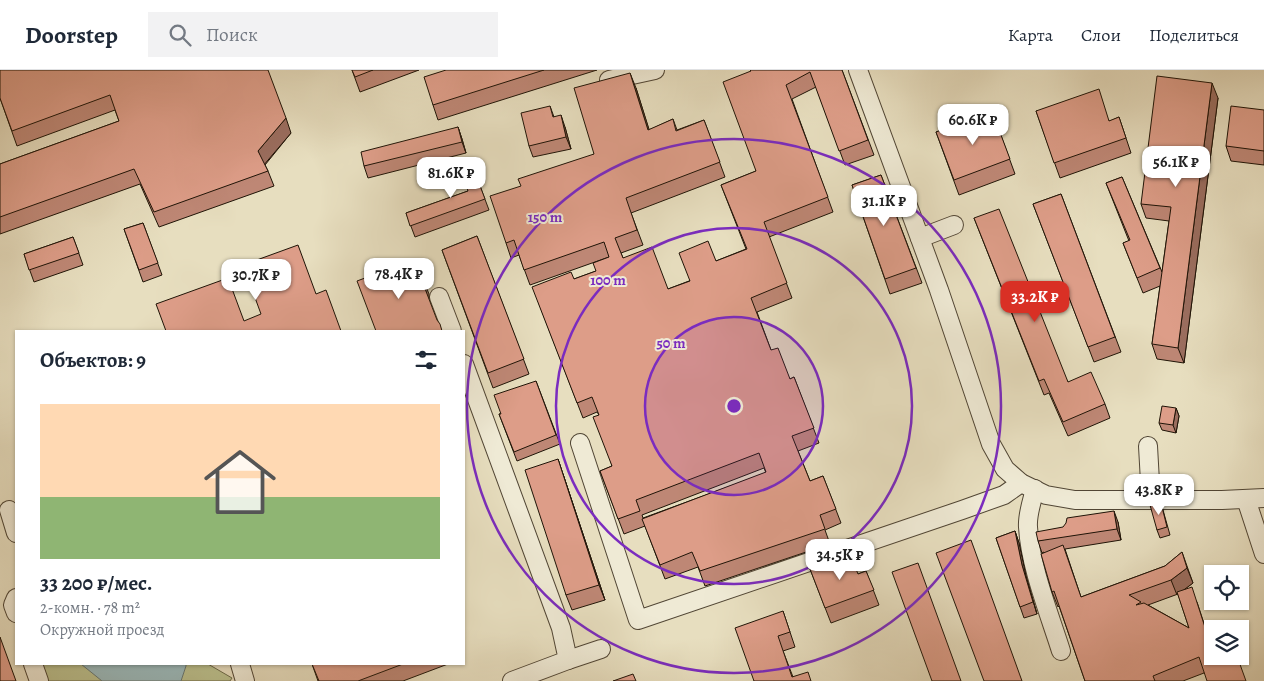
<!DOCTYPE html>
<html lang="ru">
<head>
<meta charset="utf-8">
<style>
  :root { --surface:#fff; --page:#f2f2f3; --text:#1f2937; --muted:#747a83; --line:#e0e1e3; --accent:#d93025 }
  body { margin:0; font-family:Alegreya,serif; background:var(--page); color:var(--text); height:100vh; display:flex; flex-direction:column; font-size:19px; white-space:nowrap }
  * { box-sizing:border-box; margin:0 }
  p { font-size:16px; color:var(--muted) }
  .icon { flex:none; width:28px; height:28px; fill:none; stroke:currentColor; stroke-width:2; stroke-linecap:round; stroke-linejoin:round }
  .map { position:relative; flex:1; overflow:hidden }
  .side { position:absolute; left:15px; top:260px; width:450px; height:335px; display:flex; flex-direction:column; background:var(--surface); border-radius:0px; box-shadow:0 1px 4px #0004 }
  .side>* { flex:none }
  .controls { position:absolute; left:1204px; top:495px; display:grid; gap:10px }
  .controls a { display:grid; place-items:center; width:45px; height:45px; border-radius:0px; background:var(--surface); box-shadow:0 1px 4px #0004; font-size:25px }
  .price { position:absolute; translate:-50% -42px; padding:0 11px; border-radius:10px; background:#fff; color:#222; font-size:16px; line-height:32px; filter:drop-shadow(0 1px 2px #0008) }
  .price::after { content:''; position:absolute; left:50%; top:30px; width:15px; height:11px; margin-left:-8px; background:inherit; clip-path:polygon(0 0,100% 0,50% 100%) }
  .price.on { background:var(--accent); color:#fff }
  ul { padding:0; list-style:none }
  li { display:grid; align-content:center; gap:10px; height:265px; padding:0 25px }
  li+li { border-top:1px solid var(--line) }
  li span { display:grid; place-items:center; height:155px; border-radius:0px; color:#555 }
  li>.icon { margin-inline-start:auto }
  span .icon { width:90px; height:90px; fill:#fffc; stroke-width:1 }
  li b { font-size:21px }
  h2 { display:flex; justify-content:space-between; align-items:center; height:60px; padding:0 25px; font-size:21px }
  header { display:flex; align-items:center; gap:30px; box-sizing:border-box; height:70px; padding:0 25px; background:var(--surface); border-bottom:1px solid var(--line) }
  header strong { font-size:24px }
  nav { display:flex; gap:28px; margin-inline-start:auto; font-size:18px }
  .search { width:350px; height:45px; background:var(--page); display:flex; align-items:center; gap:12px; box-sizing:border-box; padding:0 18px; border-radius:0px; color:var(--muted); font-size:19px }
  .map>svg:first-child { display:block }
  .green { fill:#bbc08e; stroke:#6d6a4a }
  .water { fill:#9bbabc; stroke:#697874 }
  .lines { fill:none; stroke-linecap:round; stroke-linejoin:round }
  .minor-casing { stroke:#514635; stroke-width:20 }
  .minor { stroke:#efead5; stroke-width:18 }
  .wall { fill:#be8775; stroke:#1f1407; fill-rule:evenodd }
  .shaded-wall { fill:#9b6e5f; stroke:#1f1407 }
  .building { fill:#dd9d88; stroke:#1f1407 }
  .ring { fill:none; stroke:#7b2cbf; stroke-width:2.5 }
  .centre { fill:#7b2cbf; stroke:#efead5; stroke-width:2.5 }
  .ring-label { font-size:15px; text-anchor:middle; font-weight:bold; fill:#7b2cbf; stroke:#efead5; stroke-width:4; stroke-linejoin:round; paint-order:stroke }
</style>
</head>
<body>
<header>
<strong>Doorstep</strong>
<div class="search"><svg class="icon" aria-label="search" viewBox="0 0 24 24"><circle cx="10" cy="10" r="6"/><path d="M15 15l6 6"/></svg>Поиск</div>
<nav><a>Карта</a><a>Слои</a><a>Поделиться</a></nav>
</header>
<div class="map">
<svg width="1264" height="611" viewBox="0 0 1264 611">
  <rect width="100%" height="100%" fill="#e7debf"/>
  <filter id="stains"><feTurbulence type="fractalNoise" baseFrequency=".004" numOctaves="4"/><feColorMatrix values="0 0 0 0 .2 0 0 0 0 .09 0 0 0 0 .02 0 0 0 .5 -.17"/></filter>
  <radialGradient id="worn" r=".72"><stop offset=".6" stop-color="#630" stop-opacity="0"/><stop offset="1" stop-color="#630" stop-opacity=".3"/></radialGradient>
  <!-- green -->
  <path class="green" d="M41,594H208L232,608L230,611H46Z"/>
  <!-- water -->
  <path class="water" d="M81,594H186V596L181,611H102Z"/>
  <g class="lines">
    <defs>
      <g id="minor">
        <path d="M858,0L939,220L991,374L1005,399L1021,413L1046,425L1075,430H1222L1264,428"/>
        <path d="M609,10L655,0"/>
        <path d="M920,168L954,155"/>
        <path d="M439,227L452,261"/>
        <path d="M464,294L561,558L568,590L512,611"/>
        <path d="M580,373L638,550L962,440L1004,425L1021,413"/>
        <path d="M1148,376L1151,430"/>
        <path d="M1035,419C1032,431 1027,445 1028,457C1030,496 1049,543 1061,581"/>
        <path d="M1246,429L1264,484"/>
        <path d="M9,440L16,463"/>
        <path d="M16,528L13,535L16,543"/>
        <path d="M568,590L601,579"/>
        <path d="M33,594L39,611"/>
        <path d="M240,594L245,611"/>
      </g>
    </defs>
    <!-- minor casing -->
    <use href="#minor" class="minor-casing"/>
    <!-- minor -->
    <use href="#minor" class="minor"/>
  </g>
  <!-- wall -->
  <g class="wall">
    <path d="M0,0L291,63L265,95L268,101L274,116L159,157L140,114L0,164V94L119,51L115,40L17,76L0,28Z"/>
    <path d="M352,0H419L360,22Z"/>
    <path d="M446,0H597L438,50L433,35Z"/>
    <path d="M842,0L874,85L845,95L816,17L792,29L833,142L769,167L792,228L757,242L771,280L790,309L794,307L819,373L798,381L810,411L823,406L841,453L825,460L830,474L705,516L698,497L665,509L645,456L624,464L600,401L612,396L599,345L597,342L583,348L538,231L574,209L596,201L609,187L530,215L519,185L511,188L506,173L594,84L636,18L649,60L673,49L677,60L704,50L725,107L631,143L643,175L621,183L623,188L668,219L689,211L716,191L746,179L721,115L756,101L751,1ZM764,398L766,403L643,448L642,445Z"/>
    <path d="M1218,28L1184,293L1157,289L1152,274L1160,216L1143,223L1123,173L1129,171L1106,113L1122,107L1162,202L1169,151L1146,148L1141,134Z"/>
    <path d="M550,36L554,47L565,57L571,79L533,87L529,76Z"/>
    <path d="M1264,40V95L1231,91L1226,76Z"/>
    <path d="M992,41L1015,104L959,125L936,62Z"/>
    <path d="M1036,41L1110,51L1119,47L1131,83L1060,108Z"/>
    <path d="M458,57L462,69L466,83L368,108L364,96Z"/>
    <path d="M471,92L489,140L415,167L406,143L468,121Z"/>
    <path d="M881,105L922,213L890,224L852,115Z"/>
    <path d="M1061,124L1121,282L1094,292L1033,134Z"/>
    <path d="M974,148L1068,312L1105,334L1110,348L1068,366L1049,323L1044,325Z"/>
    <path d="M143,153L162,205L143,212L124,159Z"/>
    <path d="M477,166L529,304L493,318L442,180Z"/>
    <path d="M73,167L83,195L34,212L24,184Z"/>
    <path d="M536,311L560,374L517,391L499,344H501Z"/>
    <path d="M1176,338L1179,346L1176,363L1162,360L1159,353Z"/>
    <path d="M563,404L605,530L572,540L566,525Z"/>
    <path d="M1161,433L1170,465L1160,468L1157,460Z"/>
    <path d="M1118,452L1121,470L1065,479L1081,527L1165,496L1182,482L1193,513L1185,519L1197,532L1212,578V586L1204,603L1183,611H1085L1059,536L1058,537L1052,522L1044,482L1042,483L1038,471ZM1178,524L1189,558L1148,535Z"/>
    <path d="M1015,461L1019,473L1026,506L1037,544L1024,548L996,468Z"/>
    <path d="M810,499L858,504L866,501L879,535L831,553Z"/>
    <path d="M783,541L795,577L783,581L793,607L754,611Z"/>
    <path d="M312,594H448L403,611H318Z"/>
  </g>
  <!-- shaded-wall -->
  <g class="shaded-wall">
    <path d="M630,3L636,18L654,75L648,60Z"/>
    <path d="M1212,13L1218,28L1184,293L1178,278Z"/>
    <path d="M561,45L565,57L571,79L566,67Z"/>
    <path d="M286,48L291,63L263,96L258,81Z"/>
    <path d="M458,57L462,69L466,83L462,72Z"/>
    <path d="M423,209L429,224V231L424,216Z"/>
    <path d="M1176,338L1179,346L1176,363L1173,355Z"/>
    <path d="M558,389L605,530L599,515Z"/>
    <path d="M1114,441L1118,452L1121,470L1117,459Z"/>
    <path d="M1015,461L1019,473L1026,506L1037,544L1022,495Z"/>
    <path d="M1187,498L1193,513L1177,525L1171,510Z"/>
  </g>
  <!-- building -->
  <g class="building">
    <path d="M0,0H268L286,48L258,81L268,101L154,142L134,99L0,147V94L119,51L110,25L12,61L0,28Z"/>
    <path d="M352,0H373L355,7Z"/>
    <path d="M446,0H544L433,35L424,7Z"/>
    <path d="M750,0H842L868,70L839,81L810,2L786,15L828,127L764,152L787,213L751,228L771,280L778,278L790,309L794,307L814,358L792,366L810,411L823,406L836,439L820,445L825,459L700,501L692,482L660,495L642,449L766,402L759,383L636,430L640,441L618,449L600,401L612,396L593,347L599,345L592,327L577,333L532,217L571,202L574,209L596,201L593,193L609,187L604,172L524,200L514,170L506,173L490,126L521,116L518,109L594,84L574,18L630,3L648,60L673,49L676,61L704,50L720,92L626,128L637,160L615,168L623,188L652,177L668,219L690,211L679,183L708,171L716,191L747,179L721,115L756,101L723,12L751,1Z"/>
    <path d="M1157,6L1212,13L1178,278L1152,274L1171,137L1141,134Z"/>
    <path d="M1099,19L1109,51L1119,47L1126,68L1054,93L1036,41Z"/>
    <path d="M550,36L553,47L561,45L566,67L529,76L521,43Z"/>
    <path d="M1231,36L1264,40V81L1226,76Z"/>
    <path d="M992,41L1010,89L954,110L936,62Z"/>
    <path d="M458,57L462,72L364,96L361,82Z"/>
    <path d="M471,92L485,129L410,156L406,143L468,121L459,96Z"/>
    <path d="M881,105L916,198L885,209L852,115Z"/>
    <path d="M1122,107L1160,198L1137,208L1123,173L1130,170L1106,113Z"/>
    <path d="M1061,124L1115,267L1088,277L1033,134Z"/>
    <path d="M999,139L1068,312L1091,302L1105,334L1063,352L1044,309L1039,311L974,148Z"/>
    <path d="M143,153L158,193L139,200L124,159Z"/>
    <path d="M477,166L524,289L488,303L442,180Z"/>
    <path d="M73,167L79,183L29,200L24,184Z"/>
    <path d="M298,175L316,224L326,220L341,261H166L156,234L228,208L244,251L261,244L243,195Z"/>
    <path d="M416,189L423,209L424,216L437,250L440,254L442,261H376L357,211Z"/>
    <path d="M536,311L556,365L514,382L499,344H501L494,325Z"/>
    <path d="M1162,336L1176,338L1173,355L1159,353Z"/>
    <path d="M558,389L599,515L566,525L525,400Z"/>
    <path d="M1161,433L1167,457L1157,460L1150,435Z"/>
    <path d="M1114,441L1117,459L1038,471L1036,462L1063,457L1066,453L1067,448Z"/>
    <path d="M1015,461L1022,495L1033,532L1020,537L996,468Z"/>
    <path d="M971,470L1022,611H984L936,483Z"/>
    <path d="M1063,475L1081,527L1165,496L1182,482L1187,498L1171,510L1129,525L1141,532L1136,535L1144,533L1189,558L1177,522L1192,517L1212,579V586H1237L1246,611H1207L1199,587L1153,606L1155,611H1085L1054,521L1052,522L1041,484Z"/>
    <path d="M850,484L858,504L866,501L874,520L825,538L810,499Z"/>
    <path d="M918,493L961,611H932L892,502Z"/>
    <path d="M783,541L790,562L778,566L792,607L808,602L811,611H754L735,558Z"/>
    <path d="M0,567L16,611H0Z"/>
    <path d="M312,594H403L358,611H319Z"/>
    <path d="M633,604L636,611H613Z"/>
  </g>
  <!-- distance rings -->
  <circle cx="734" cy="336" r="89" fill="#7b2cbf" fill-opacity=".12"/>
  <g class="ring">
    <circle cx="734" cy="336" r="89"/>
    <circle cx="734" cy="336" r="178"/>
    <circle cx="734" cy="336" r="267"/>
  </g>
  <circle cx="734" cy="336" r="8" class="centre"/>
  <g class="ring-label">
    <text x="545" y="152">150 m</text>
    <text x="608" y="215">100 m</text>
    <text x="671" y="278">50 m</text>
  </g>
  <rect width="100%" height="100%" filter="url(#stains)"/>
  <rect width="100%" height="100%" fill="url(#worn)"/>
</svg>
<div class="controls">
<a><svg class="icon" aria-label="locate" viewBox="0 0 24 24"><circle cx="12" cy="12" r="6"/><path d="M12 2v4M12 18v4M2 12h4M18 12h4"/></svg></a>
<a><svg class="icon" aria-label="layers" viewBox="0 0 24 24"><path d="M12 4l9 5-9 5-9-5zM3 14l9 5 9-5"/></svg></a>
</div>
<b class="price" style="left:973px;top:76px">60.6K ₽</b>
<b class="price" style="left:1176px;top:118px">56.1K ₽</b>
<b class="price" style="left:451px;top:129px">81.6K ₽</b>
<b class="price" style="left:884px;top:157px">31.1K ₽</b>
<b class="price" style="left:399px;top:230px">78.4K ₽</b>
<b class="price" style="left:256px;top:231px">30.7K ₽</b>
<b class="price on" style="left:1035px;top:253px">33.2K ₽</b>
<b class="price" style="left:1159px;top:446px">43.8K ₽</b>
<b class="price" style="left:840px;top:511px">34.5K ₽</b>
<section class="side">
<h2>Объектов: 9<svg class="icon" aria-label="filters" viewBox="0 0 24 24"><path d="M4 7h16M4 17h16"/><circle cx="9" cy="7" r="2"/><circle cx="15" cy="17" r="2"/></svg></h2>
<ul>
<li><span style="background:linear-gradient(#ffd9b3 60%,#8fb573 0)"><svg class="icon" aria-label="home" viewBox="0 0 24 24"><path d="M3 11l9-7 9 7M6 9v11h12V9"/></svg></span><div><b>33 200 ₽/мес.</b><p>2-комн. · 78 m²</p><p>Окружной проезд</p></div></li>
</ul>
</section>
</div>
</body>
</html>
